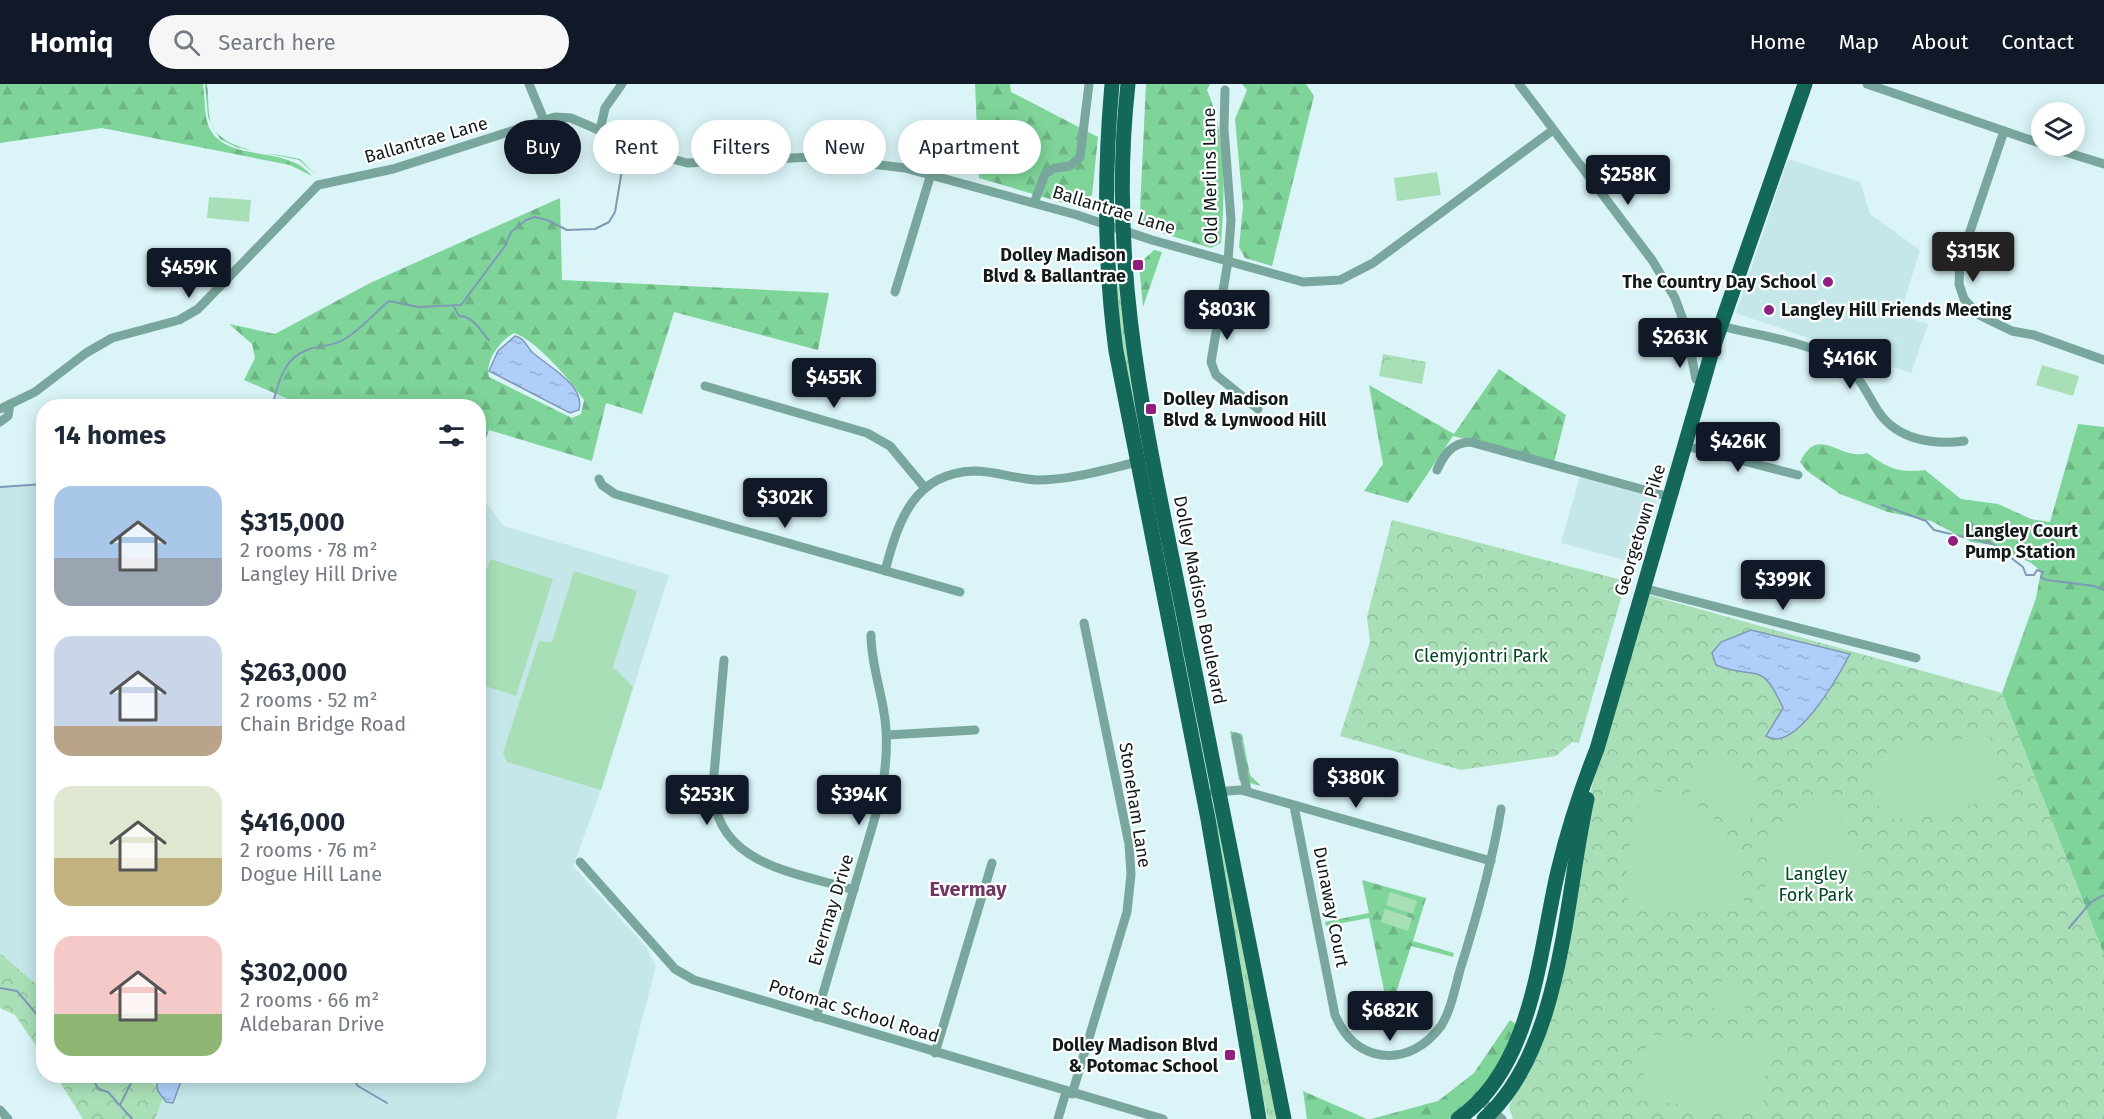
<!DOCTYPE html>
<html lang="en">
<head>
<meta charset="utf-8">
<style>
  :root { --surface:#fff; --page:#f6f6f7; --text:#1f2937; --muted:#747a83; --accent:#111827 }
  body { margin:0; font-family:"Fira Sans",sans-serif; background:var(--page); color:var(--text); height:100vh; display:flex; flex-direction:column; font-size:22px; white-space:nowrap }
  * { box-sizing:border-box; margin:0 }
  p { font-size:20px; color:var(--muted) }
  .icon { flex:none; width:33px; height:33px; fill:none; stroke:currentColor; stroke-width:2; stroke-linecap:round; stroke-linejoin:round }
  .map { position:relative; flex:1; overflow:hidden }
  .sheet { position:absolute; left:36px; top:315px; width:450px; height:684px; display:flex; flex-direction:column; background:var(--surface); border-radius:24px; box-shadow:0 3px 15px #0003 }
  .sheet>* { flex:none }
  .guide { position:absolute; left:504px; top:36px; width:570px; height:54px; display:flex; gap:12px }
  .tools { position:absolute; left:2031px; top:18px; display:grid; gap:12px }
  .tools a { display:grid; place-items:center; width:54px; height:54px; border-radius:50%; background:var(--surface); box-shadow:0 3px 15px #0003; font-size:30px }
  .price { position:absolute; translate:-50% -51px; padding:0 14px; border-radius:6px; background:var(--accent); color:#fff; font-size:20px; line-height:39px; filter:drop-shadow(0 2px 3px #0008) }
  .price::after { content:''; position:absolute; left:50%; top:36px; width:18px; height:14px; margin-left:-9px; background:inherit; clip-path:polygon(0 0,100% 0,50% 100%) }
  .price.current { background:#222; color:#fff }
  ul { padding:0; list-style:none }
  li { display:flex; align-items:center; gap:18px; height:150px; padding:0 18px }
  li span { display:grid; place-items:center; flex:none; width:168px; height:120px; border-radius:18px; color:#555 }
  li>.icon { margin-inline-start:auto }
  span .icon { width:72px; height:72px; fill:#fffc; stroke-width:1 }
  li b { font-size:26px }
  h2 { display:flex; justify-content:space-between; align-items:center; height:72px; padding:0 18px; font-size:26px }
  .tag { padding:0 21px; border-radius:27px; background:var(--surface); box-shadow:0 3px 15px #0003; font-size:21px; line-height:54px }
  .tag.current { background:var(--accent); color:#fff }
  header { display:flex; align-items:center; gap:36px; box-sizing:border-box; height:84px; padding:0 30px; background:var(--accent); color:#fff }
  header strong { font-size:28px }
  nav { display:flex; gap:33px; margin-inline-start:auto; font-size:21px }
  .search { width:420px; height:54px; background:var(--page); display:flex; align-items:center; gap:15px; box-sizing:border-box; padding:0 21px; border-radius:33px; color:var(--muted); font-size:22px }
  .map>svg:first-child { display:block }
  .built { fill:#c5e7ea }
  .grass { fill:url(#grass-tufts) }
  .forest { fill:url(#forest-firs); fill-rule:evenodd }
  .park { fill:url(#park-crowns) }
  .pitch { fill:#a8dfb7 }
  .water { fill:url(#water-ripples); stroke:#8099b7; stroke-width:1.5 }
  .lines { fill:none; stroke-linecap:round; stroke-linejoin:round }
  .stream { stroke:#8099b7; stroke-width:2 }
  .minor { stroke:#79a79d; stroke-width:9 }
  .primary { stroke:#13685a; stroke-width:15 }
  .poi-dot { fill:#8f2082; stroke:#fff; stroke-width:2 }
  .labels { text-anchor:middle; stroke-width:4.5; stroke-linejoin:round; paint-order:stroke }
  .street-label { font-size:18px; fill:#121b1c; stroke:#fff }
  .poi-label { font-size:18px; font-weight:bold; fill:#121b1c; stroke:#fff; text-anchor:end }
  .park-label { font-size:18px; fill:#024723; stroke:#fff }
  .neighbourhood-label { font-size:20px; font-weight:bold; fill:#6f3867; stroke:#fff }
</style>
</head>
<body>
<header>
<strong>Homiq</strong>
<div class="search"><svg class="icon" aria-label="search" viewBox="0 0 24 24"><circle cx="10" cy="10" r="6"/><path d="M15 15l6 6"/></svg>Search here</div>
<nav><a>Home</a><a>Map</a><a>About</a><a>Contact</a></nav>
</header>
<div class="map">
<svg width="2104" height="1035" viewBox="0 0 2104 1035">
  <defs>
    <pattern id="grass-tufts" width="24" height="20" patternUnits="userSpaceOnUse" patternTransform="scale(1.5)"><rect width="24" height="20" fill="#a8dfb7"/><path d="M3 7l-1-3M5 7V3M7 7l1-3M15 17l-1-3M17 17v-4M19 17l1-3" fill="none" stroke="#90bf9d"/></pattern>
    <pattern id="forest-firs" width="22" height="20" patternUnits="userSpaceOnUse" patternTransform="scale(1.5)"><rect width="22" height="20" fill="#7fd49a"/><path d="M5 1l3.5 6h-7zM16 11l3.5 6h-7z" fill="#6db584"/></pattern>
    <pattern id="park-crowns" width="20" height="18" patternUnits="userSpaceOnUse" patternTransform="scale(1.5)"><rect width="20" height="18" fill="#a8dfb7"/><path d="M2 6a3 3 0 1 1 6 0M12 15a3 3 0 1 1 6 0" fill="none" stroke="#90bf9d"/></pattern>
    <pattern id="water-ripples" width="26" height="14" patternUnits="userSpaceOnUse" patternTransform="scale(1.5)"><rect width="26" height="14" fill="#afcffa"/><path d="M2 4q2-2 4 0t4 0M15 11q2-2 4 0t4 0" fill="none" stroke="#96b1d6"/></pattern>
  </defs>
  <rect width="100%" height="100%" fill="#daf4f7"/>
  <!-- built -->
  <g class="built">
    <path d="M1788,75L1860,98L1870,130L1920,166L1900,231L1928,240L1911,289L1736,229Z"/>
    <path d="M276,310L304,322H272Z"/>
    <path d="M1580,392L1658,413L1639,480L1561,459Z"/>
    <path d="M43,400H44L43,906L0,869V403Z"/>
    <path d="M479,410L504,442L669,491L601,706L573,782L646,863L656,882L616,1035H155L165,1010L143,992H478Z"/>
  </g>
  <!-- grass -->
  <g class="grass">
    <path d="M1115,181L1140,340V359L1119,265Z"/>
    <path d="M1212,723H1214L1276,1025L1275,1035H1268L1265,1022L1232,856Z"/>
  </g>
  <!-- forest -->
  <g class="forest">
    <path d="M0,0H203C205,13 204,29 208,41C224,81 287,59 312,92L290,81L102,44L0,59Z"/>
    <path d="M205,0H207C209,12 207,26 211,38C221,69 273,68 300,75L316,91L299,76L236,63L220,55L208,33Z"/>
    <path d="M975,0H1010L1011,8L1098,53L1092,111L1077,123L979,94Z"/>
    <path d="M1146,0H1210L1207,6C1227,52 1225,110 1221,159L1211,164L1145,144L1140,125Z"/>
    <path d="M1242,0H1306L1314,12L1272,182L1245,174L1239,163L1243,122L1235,35L1247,6Z"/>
    <path d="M560,114L562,196L829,209L818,266L674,228L642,330L606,319L592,377L489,346L479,373L478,322H304L244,296L255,274L252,260L229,240L275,250L370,199ZM514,249C536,256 571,297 584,316L581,330L572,334L489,293C485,276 500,257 514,249Z"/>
    <path d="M1154,166L1162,168L1143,223L1139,180Z"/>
    <path d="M1499,285L1566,331L1554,378L1453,352L1408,419L1364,407L1383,380L1369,301L1454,350Z"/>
    <path d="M2078,340L2104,343V871L2002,609L2036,514L2041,487L2031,479L1993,461L1971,458L1931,437L1888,428L1840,410L1807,387L1800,378C1819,339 1840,378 1867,369C1890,385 1897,389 1925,386L1961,415L1998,420L2031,435L2050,438Z"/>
    <path d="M1230,647L1242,650L1250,691L1261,702L1239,696Z"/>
    <path d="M1362,796L1426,814L1413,857L1454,869L1453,873L1411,862L1396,909L1385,911L1369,834L1326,842L1325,838L1369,829Z"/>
    <path d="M1510,936L1516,940L1502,978L1465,1024L1449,1035H1371L1438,1017L1474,989Z"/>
    <path d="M1303,1007L1367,1035H1307Z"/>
  </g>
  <!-- park -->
  <g class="park">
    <path d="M1383,270L1426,278L1422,300L1379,292Z"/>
    <path d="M1392,436L1626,497L1579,659L1572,658L1556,672L1461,686L1340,652L1370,558L1367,533Z"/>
    <path d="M1645,510L2002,609L2104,871V1035H1513L1509,1023L1515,1009L1573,807L1591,706Z"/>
    <path d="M0,869L43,906V972L15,931L0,924Z"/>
    <path d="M56,992H143L165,1010L155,1035H83Z"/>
  </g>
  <!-- pitch -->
  <g class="pitch">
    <path d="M1437,88L1441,111L1397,117L1394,94Z"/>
    <path d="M209,113L251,116L249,138L207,134Z"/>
    <path d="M1390,276L1418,282L1415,295L1387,289Z"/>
    <path d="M2042,281L2079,292L2073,312L2036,301Z"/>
    <path d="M490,475L553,495L516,612L479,600V510Z"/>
    <path d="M574,487L637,507L613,583L633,603L601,706L507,678L503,669L539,557L552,558Z"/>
    <path d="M1990,650L2002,715L1882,738L1870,672Z"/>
    <path d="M1708,673L1766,705L1747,740L1689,709Z"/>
    <path d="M1642,706C1712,710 1748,760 1744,827L1680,829L1637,826L1625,811L1629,767Z"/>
    <path d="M1831,709L1867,799L1864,808L1767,832C1763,772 1764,730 1831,709Z"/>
    <path d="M1390,808L1417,817L1413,830L1386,821Z"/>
    <path d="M1385,825L1412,834L1408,847L1381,838Z"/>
    <path d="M1743,897L1745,930L1715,932L1713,898Z"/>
    <path d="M1647,950L1768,959L1763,1026L1641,1017Z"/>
  </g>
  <!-- water -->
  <g class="water">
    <path d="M515,252C524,254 526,261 532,268C547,282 586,301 579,326L570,329L489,287L498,267Z"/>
    <path d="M1751,546L1850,570C1839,591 1795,671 1766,652L1783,624C1761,574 1756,597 1716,581L1712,569L1721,558Z"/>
    <path d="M155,992H183L173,1019L166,1018L158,1007Z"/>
  </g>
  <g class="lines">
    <!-- stream -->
    <g class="stream">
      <path d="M454,223L459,232C474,232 480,247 489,256"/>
      <path d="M272,322C278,301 283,274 307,266C319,261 331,263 343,256C361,246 373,230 389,217L418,223L461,221L505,162L511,148L526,136L535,133L547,136L567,146L595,145L609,138L615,128L622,86"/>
      <path d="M0,403L44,400"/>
      <path d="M1882,421L1926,437L1934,446L1993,460L2023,483L2026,491H2034L2037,486L2043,488L2041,494L2047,496L2094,502L2104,506"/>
      <path d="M2069,844L2091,818L2104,811"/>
      <path d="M0,904L17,907L44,939"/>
      <path d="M92,992L98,1005L108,1008L132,1035"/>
      <path d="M351,992L358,1002L387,1019"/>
      <path d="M120,1021L132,997L140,992"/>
    </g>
    <!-- minor -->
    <g class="minor">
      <path d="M529,0L544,36"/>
      <path d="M1519,0L1652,176L1675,214L1689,252L1713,264"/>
      <path d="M1867,0L2042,60"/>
      <path d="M1225,6L1224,45L1231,136L1228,177L1211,278L1216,291L1258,325"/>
      <path d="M600,46L605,24L622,0"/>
      <path d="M2004,47L1960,177L1959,200L1964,215L1979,231L2012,247L2034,251L2104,276"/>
      <path d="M2046,62L2104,80"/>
      <path d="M1034,119L1045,90L1055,84L1070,82L1080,73L1089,0"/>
      <path d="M895,208L931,90"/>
      <path d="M1721,242C1759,252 1801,256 1835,275C1858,286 1865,307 1878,327C1897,356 1933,361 1964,357"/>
      <path d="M1687,251L1696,295L1703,300"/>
      <path d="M705,302L867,349L890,362L925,404"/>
      <path d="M0,325L35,308L86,269L112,254L179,236L198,225L318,101L393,85L555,33L571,34L654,70L687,79L813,73L905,84L1077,131L1152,156L1303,198L1340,196L1373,179L1553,46"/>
      <path d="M0,338L8,332L10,320"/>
      <path d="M1685,362L1798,391"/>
      <path d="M1437,386C1444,370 1452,359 1470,358L1670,413"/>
      <path d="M599,395L602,401L615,410L960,508"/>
      <path d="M885,487C898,438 913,389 974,387C995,387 1016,395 1037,396C1072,396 1107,385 1141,377"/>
      <path d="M1643,504L1916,574"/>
      <path d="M724,576L713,702C713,781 795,788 854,806"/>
      <path d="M887,651L975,646"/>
      <path d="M1236,653L1247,707"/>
      <path d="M1214,708L1241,706L1491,777"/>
      <path d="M1294,722L1335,931C1344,952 1359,968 1382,971C1406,974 1427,961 1441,942C1451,926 1455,904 1460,886C1477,832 1492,780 1501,725"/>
      <path d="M580,778L675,885L694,896L1163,1035"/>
      <path d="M816,933L881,713C886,685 889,657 884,629C880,602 871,578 871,551"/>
      <path d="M935,969L992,779"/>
      <path d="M1072,1010L1127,828L1131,790L1129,760L1084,539"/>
      <path d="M1481,1016L1502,1035"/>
      <path d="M0,1026L8,1035"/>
      <path d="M1058,1035L1066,1008"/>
    </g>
    <!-- primary -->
    <g class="primary">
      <path d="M1112,0C1104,90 1104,178 1116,267L1208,735L1259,1035"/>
      <path d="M1128,0C1107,186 1147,348 1183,528C1216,697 1250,866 1284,1035"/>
      <path d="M1458,1035C1533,983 1539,868 1558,787C1568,745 1581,705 1597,665L1713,264L1805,0"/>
      <path d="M1484,1035C1563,965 1565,812 1587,715"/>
    </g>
  </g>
  <!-- markers -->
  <g class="poi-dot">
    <rect x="1132" y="175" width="12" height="12" rx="3"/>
    <circle cx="1828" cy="198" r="6"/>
    <circle cx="1769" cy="226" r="6"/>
    <rect x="1145" y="319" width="12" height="12" rx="3"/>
    <circle cx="1953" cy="457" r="6"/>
    <rect x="1224" y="965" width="12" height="12" rx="3"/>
  </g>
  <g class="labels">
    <!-- street labels -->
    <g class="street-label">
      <text transform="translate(426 56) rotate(-16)" y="6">Ballantrae Lane</text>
      <text transform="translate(1210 92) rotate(-91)" y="6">Old Merlins Lane</text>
      <text transform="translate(1114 126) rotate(17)" y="6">Ballantrae Lane</text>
      <text transform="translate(1640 446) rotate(-73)" y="6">Georgetown Pike</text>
      <text transform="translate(1200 516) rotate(79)" y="6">Dolley Madison Boulevard</text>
      <text transform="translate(1135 721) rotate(81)" y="6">Stoneham Lane</text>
      <text transform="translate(1331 823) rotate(79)" y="6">Dunaway Court</text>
      <text transform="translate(831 826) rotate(-73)" y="6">Evermay Drive</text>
      <text transform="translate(854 927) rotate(17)" y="6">Potomac School Road</text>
    </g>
    <!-- poi labels -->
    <g class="poi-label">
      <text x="1126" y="177">Dolley Madison<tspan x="1126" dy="21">Blvd &amp; Ballantrae</tspan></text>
      <text x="1816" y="204">The Country Day School</text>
      <text x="1781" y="232" text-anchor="start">Langley Hill Friends Meeting</text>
      <text x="1163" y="321" text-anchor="start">Dolley Madison<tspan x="1163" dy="21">Blvd &amp; Lynwood Hill</tspan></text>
      <text x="1965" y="453" text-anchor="start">Langley Court<tspan x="1965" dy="21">Pump Station</tspan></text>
      <text x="1218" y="967">Dolley Madison Blvd<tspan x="1218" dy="21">&amp; Potomac School</tspan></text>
    </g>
    <!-- park labels -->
    <g class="park-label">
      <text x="1481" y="578">Clemyjontri Park</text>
      <text x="1816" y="796">Langley<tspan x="1816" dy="21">Fork Park</tspan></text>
    </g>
    <!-- neighbourhood labels -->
    <g class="neighbourhood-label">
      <text x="968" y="812">Evermay</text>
    </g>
  </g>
</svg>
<div class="tools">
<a><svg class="icon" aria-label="layers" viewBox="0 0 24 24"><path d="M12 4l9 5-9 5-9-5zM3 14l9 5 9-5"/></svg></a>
</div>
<b class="price" style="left:1628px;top:122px">$258K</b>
<b class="price current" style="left:1973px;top:199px">$315K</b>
<b class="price" style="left:189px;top:215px">$459K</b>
<b class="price" style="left:1227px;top:257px">$803K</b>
<b class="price" style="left:1680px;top:285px">$263K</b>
<b class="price" style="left:1850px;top:306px">$416K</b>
<b class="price" style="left:834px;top:325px">$455K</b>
<b class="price" style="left:1738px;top:389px">$426K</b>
<b class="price" style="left:785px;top:445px">$302K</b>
<b class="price" style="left:1783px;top:527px">$399K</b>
<b class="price" style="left:1356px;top:725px">$380K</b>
<b class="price" style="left:707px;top:742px">$253K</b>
<b class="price" style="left:859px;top:742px">$394K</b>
<b class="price" style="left:1390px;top:958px">$682K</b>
<div class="guide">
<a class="tag current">Buy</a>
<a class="tag">Rent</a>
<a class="tag">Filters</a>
<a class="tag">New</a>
<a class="tag">Apartment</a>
</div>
<section class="sheet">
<h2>14 homes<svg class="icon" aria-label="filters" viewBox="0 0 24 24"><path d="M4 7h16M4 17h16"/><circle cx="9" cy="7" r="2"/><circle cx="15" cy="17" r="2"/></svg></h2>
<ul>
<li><span style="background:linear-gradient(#a9c7e8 60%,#9aa5b1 0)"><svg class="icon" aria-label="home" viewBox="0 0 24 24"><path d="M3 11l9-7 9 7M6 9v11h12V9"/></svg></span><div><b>$315,000</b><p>2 rooms · 78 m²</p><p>Langley Hill Drive</p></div></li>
<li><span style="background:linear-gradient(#c9d6e8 75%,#b9a48a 0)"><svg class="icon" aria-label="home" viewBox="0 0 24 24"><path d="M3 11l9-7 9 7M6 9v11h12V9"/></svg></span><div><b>$263,000</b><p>2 rooms · 52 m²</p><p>Chain Bridge Road</p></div></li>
<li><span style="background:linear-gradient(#dfe7d0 60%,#c2b280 0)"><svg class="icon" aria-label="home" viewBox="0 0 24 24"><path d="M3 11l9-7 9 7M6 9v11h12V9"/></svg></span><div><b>$416,000</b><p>2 rooms · 76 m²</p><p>Dogue Hill Lane</p></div></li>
<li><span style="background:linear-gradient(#f6c9c9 65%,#8fb573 0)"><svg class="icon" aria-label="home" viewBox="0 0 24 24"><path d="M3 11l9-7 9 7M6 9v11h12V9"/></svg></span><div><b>$302,000</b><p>2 rooms · 66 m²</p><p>Aldebaran Drive</p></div></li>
</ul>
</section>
</div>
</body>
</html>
